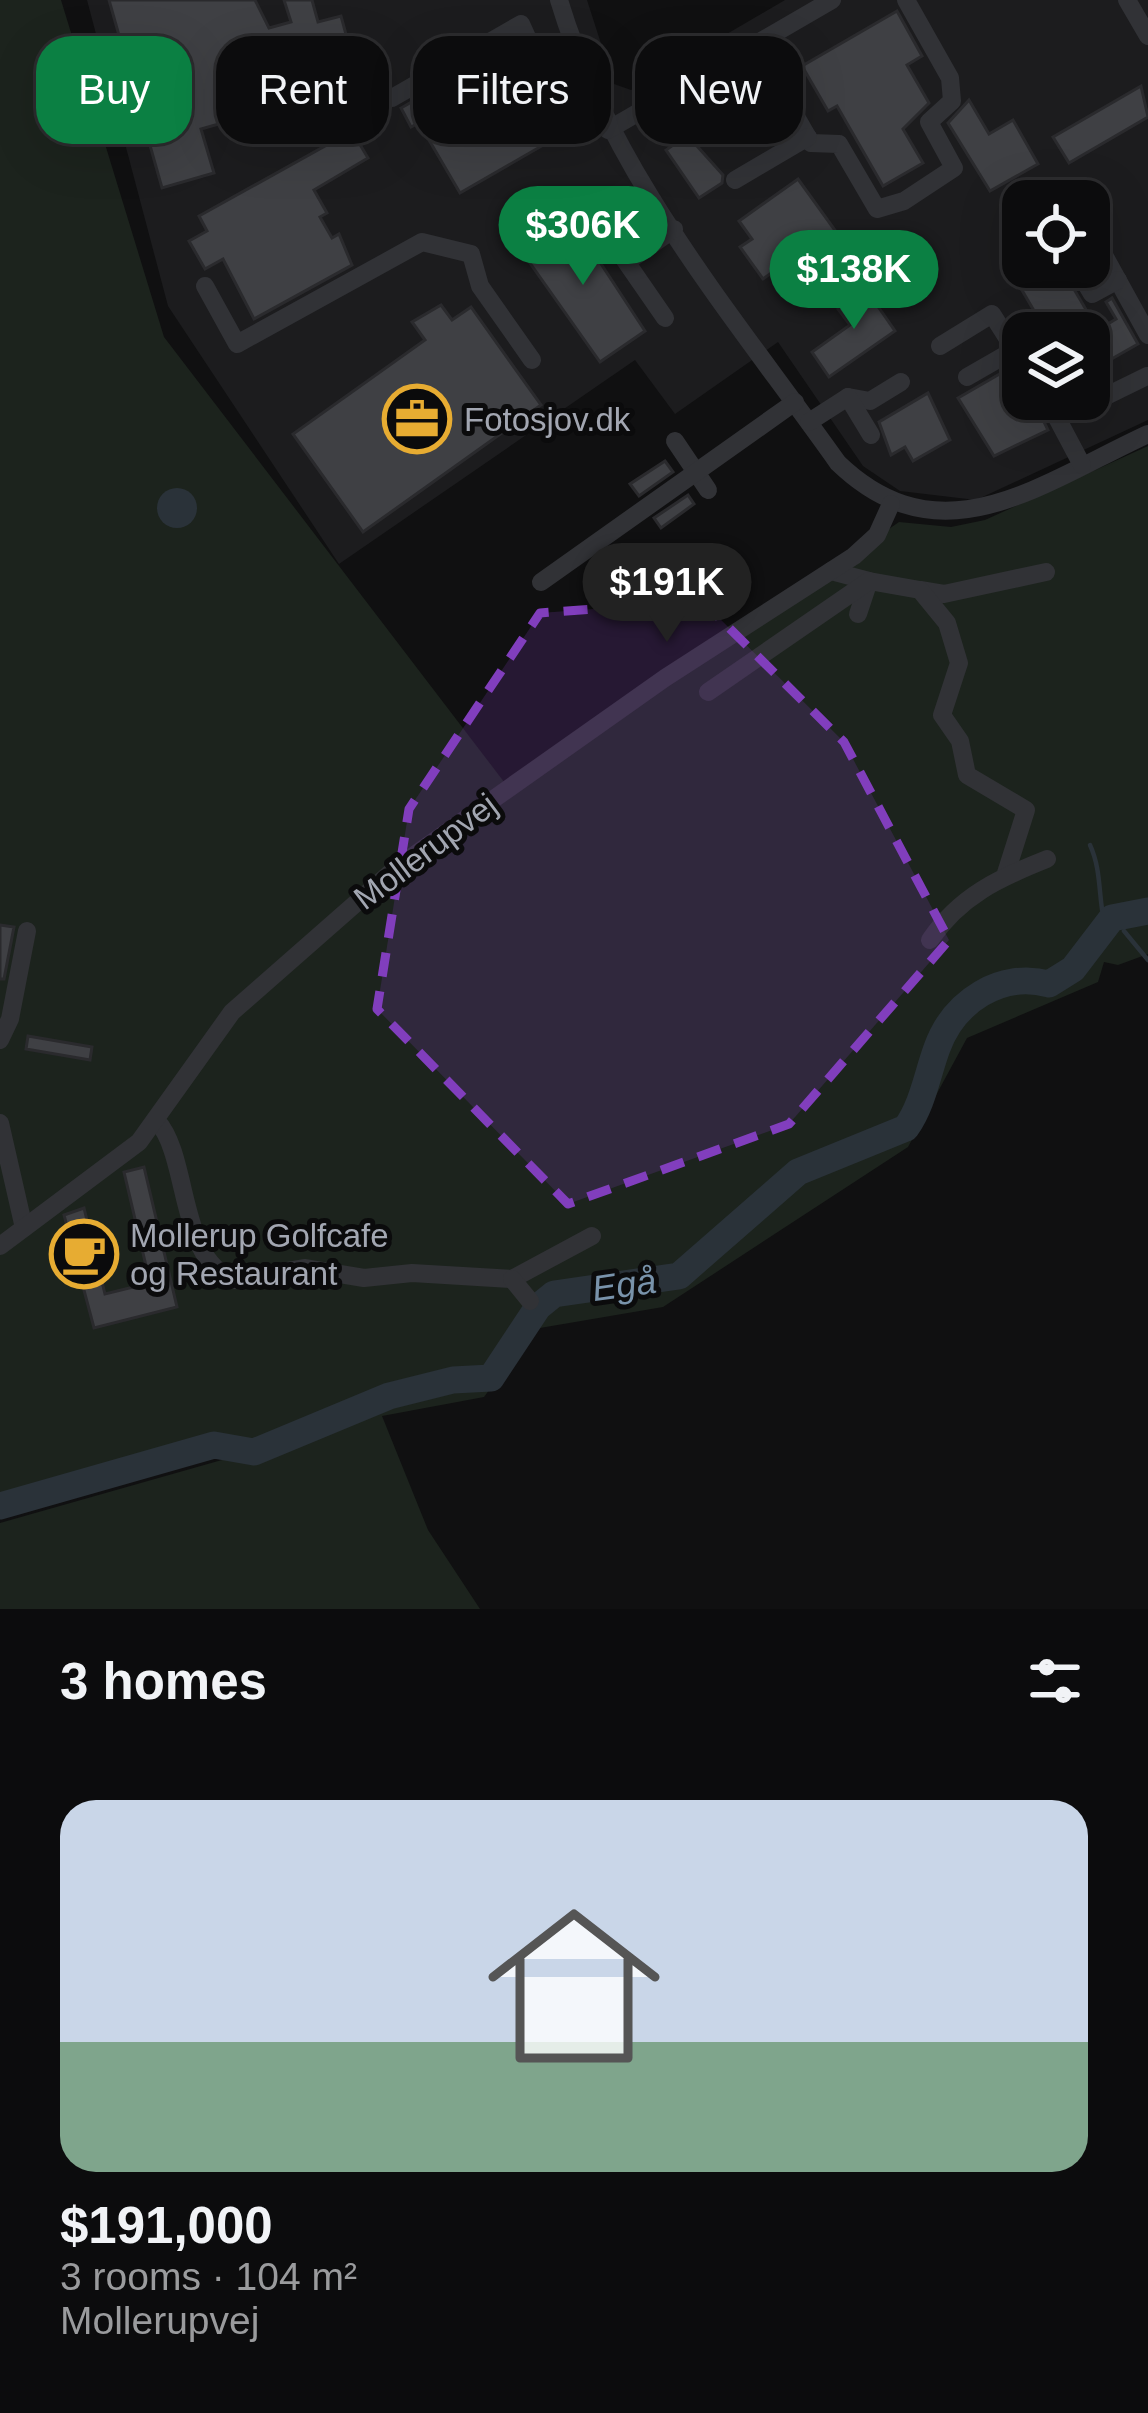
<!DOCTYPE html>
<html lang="en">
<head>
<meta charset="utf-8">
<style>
  :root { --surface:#0c0c0d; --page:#151516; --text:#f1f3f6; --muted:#9a9b9d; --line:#2c2c2e; --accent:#0b8043 }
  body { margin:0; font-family:Arial,sans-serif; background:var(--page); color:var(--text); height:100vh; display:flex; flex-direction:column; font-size:45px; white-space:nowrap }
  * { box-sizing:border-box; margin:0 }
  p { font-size:39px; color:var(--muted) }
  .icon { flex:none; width:66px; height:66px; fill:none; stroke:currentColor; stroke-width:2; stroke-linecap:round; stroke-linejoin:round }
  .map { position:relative; height:1609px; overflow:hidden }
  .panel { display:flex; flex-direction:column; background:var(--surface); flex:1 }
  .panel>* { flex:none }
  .guide { position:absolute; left:36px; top:36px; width:1077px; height:108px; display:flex; gap:24px }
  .fabs { position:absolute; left:1002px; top:180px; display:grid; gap:24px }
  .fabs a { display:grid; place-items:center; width:108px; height:108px; border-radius:24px; background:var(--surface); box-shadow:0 12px 48px #0002,0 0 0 3px var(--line); font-size:60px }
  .price { position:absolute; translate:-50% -102px; padding:0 27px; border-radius:42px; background:var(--accent); color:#fff; font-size:39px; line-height:78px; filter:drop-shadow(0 3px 6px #0008) }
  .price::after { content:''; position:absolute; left:50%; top:72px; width:36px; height:27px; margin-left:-18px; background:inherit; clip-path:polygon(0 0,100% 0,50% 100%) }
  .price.on { background:#222; color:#fff }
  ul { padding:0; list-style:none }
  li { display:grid; align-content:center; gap:24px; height:636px; padding:0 60px }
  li+li { border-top:3px solid var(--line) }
  li span { display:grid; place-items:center; height:372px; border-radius:36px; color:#555 }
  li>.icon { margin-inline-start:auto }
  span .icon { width:216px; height:216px; fill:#fffc; stroke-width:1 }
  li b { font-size:51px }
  h2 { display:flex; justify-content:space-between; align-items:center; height:144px; padding:0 60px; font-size:51px }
  .tag { padding:0 42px; border-radius:36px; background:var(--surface); box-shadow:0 12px 48px #0002,0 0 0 3px var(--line); font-size:42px; line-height:108px }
  .tag.on { background:var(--accent); color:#fff }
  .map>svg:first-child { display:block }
  .built { fill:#1c1c1e; fill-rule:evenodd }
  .green { fill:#1c231d }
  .water { fill:#2a3239 }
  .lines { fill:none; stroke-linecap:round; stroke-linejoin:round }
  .stream { stroke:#2a3239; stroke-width:4.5 }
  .river { stroke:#2a3239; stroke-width:27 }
  .building { fill:#3f4044; stroke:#2a2a2d; stroke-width:3 }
  .minor { stroke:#313236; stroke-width:18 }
  .marked { fill:#813ebd; fill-opacity:0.2; stroke:#813ebd; stroke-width:9; stroke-dasharray:24 15; stroke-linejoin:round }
  .labels { text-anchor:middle; stroke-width:10; stroke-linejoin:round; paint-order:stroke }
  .poi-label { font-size:33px; fill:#a2a6b1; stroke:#0b0b0c; text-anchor:start }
  .street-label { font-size:33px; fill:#a2a6b1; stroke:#0b0b0c }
  .water-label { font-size:36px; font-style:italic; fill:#7993ab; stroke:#0b0b0c }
</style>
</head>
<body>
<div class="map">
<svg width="1148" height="1609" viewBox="0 0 1148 1609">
  <rect width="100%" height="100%" fill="#101011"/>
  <!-- built -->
  <path class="built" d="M87,0H587L614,84L631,90L785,0H1148V420L976,500L900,491L863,466L778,342L675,414L635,360L339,564L168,306ZM1023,201H1089V267H1023ZM1023,333H1089V399H1023Z"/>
  <!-- green -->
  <path class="green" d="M0,0H61L164,337L511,791L899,522L951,527L985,520L1148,446V954L1118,965L1104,962L1098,982L967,1038L908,1147L663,1307L534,1329L484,1397L382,1416L428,1530L480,1609H0V1523L250,1452L214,1445L0,1506Z"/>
  <!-- water -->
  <circle class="water" cx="177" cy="508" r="20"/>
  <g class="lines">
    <!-- stream -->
    <g class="stream">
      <path d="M1090,845C1102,871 1098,898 1105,926"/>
      <path d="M1124,931L1148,960"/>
    </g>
    <!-- river -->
    <path class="river" d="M0,1506L214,1445L254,1452L389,1396L453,1380L491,1378L538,1307L554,1294L679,1276L798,1172L906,1128C923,1104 927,1075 937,1048C954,1001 1001,971 1049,984L1073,969L1112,918L1148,911"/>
  </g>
  <!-- building -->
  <g class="building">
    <path d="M109,0H255L269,28L291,22L284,0H312L318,22L341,16L352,56L285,75L289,89L243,102L247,116L201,129L214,173L162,188Z"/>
    <path d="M897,11L922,56L907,65L929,103L903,129L923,163L883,186L837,106L828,111L802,66Z"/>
    <path d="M509,46L559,136L460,193L419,123L411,127L401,108Z"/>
    <path d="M1141,86L1148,117L1069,163L1053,137Z"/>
    <path d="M969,100L989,134L1013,120L1038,164L990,191L948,123Z"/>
    <path d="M352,131L368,158L314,190L327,213L320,217L332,238L339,234L352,265L254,319L223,259L205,269L189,241L207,231L199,216Z"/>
    <path d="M693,131L697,146L723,175L722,183L699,198L666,150Z"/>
    <path d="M798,179L842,240L811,262L802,251L763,279L740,247L752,239L739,221Z"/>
    <path d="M569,215L645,331L600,362L520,249Z"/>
    <path d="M1023,246V267H1061L1098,330L1116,319L1106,302L1112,298L1138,344L1101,365L1109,380L1089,390V333H1047L1009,268L1007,256Z"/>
    <path d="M861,282L895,331L829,377L812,352L850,325L838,309Z"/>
    <path d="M441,305L452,320L471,307L541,405L363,532L293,434L425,340L412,322Z"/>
    <path d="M1010,368L1023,380V399H1033L1048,430L994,456L958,398Z"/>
    <path d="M928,393L950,440L913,461L905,447L891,455L879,422Z"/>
    <path d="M665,461L673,472L639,496L630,484Z"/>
    <path d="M688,495L694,504L661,528L654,518Z"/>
    <path d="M0,925L14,927L4,979H0Z"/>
    <path d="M28,1036L92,1047L90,1060L26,1049Z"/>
    <path d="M144,1167L177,1307L94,1328L64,1215L84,1208L105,1294L150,1283L124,1172Z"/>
  </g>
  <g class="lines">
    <!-- minor -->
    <g class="minor">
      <path d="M559,0C611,174 734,316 838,463C941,562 1040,484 1148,434"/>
      <path d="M1127,0L1148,36"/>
      <path d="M755,45L811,143L839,144L877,209L904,201L954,168L929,122L952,101L950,78L906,0"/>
      <path d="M392,98L521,24L568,127"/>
      <path d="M608,130L832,0"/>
      <path d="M708,138L784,95"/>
      <path d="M735,180L808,137"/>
      <path d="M591,211L665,318"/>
      <path d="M1089,228L1148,335"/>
      <path d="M627,262L674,229"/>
      <path d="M1076,267L1092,294L1118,280"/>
      <path d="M205,286L237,344L422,242L471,254L480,286L532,360"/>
      <path d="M940,346L992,314L1023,363"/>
      <path d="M967,377L1014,350"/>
      <path d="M848,397L870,401L901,382"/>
      <path d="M1047,399L1082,465"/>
      <path d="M1096,401L1147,376"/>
      <path d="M809,422L848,397L871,435"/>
      <path d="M675,441L708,490"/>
      <path d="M831,571L869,581L858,614"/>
      <path d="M541,582L795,402"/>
      <path d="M920,590L944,594L1046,572"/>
      <path d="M708,692L869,581L920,590L947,623L959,663L942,715L960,741L967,775L1026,810L1006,873"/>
      <path d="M930,940C960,896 999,878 1047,859"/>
      <path d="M0,1040L10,1019L27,931"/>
      <path d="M157,1121C190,1157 178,1263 236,1280L304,1268L364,1278L412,1273L512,1279L592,1236"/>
      <path d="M0,1123L24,1228"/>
      <path d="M0,1246L139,1142L232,1012L396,868L665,678L854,556L877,535L891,504"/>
      <path d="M512,1279L530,1301"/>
    </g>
  </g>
  <!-- marked area -->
  <path class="marked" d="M702,601L844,742L949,940L789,1124L568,1204L377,1009L409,809L540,613Z"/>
  <!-- icons -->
  <defs>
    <symbol id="office-ring" viewBox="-11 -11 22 22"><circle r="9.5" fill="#0b0b0c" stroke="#e7ac32" stroke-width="1.5"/><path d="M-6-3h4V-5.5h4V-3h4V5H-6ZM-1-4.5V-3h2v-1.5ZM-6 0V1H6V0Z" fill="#e7ac32"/></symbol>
    <symbol id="cafe-ring" viewBox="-11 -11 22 22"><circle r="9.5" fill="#0b0b0c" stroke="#e7ac32" stroke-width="1.5"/><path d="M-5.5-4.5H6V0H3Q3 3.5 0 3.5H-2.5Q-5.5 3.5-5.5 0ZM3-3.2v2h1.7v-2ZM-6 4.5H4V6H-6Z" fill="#e7ac32"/></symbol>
  </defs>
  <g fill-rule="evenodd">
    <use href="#office-ring" x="379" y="381" width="76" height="76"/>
    <use href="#cafe-ring" x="46" y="1216" width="76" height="76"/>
  </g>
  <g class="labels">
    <!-- poi labels -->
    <g class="poi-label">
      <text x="464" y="431">Fotosjov.dk</text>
      <text x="130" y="1247">Mollerup Golfcafe<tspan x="130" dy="38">og Restaurant</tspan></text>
    </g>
    <!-- street labels -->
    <g class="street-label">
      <text transform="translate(425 851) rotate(-37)" y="12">Mollerupvej</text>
    </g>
    <!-- water labels -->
    <g class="water-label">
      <text transform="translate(624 1284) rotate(-8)" y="13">Egå</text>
    </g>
  </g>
</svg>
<div class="fabs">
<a><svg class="icon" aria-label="locate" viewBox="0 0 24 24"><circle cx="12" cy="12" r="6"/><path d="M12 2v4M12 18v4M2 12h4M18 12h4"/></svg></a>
<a><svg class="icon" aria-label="layers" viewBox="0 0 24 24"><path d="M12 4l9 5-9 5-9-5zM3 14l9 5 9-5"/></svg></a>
</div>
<b class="price" style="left:583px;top:288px">$306K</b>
<b class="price" style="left:854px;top:332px">$138K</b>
<b class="price on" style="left:667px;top:645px">$191K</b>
<div class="guide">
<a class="tag on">Buy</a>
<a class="tag">Rent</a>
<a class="tag">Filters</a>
<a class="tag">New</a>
</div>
</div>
<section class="panel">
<h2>3 homes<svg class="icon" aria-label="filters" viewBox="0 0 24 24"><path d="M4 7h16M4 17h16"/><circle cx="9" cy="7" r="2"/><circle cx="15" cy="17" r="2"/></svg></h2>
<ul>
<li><span style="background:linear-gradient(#c9d6e8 65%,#7fa58c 0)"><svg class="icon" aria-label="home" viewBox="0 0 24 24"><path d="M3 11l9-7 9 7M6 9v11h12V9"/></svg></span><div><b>$191,000</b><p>3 rooms · 104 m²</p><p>Mollerupvej</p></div></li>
</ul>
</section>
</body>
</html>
